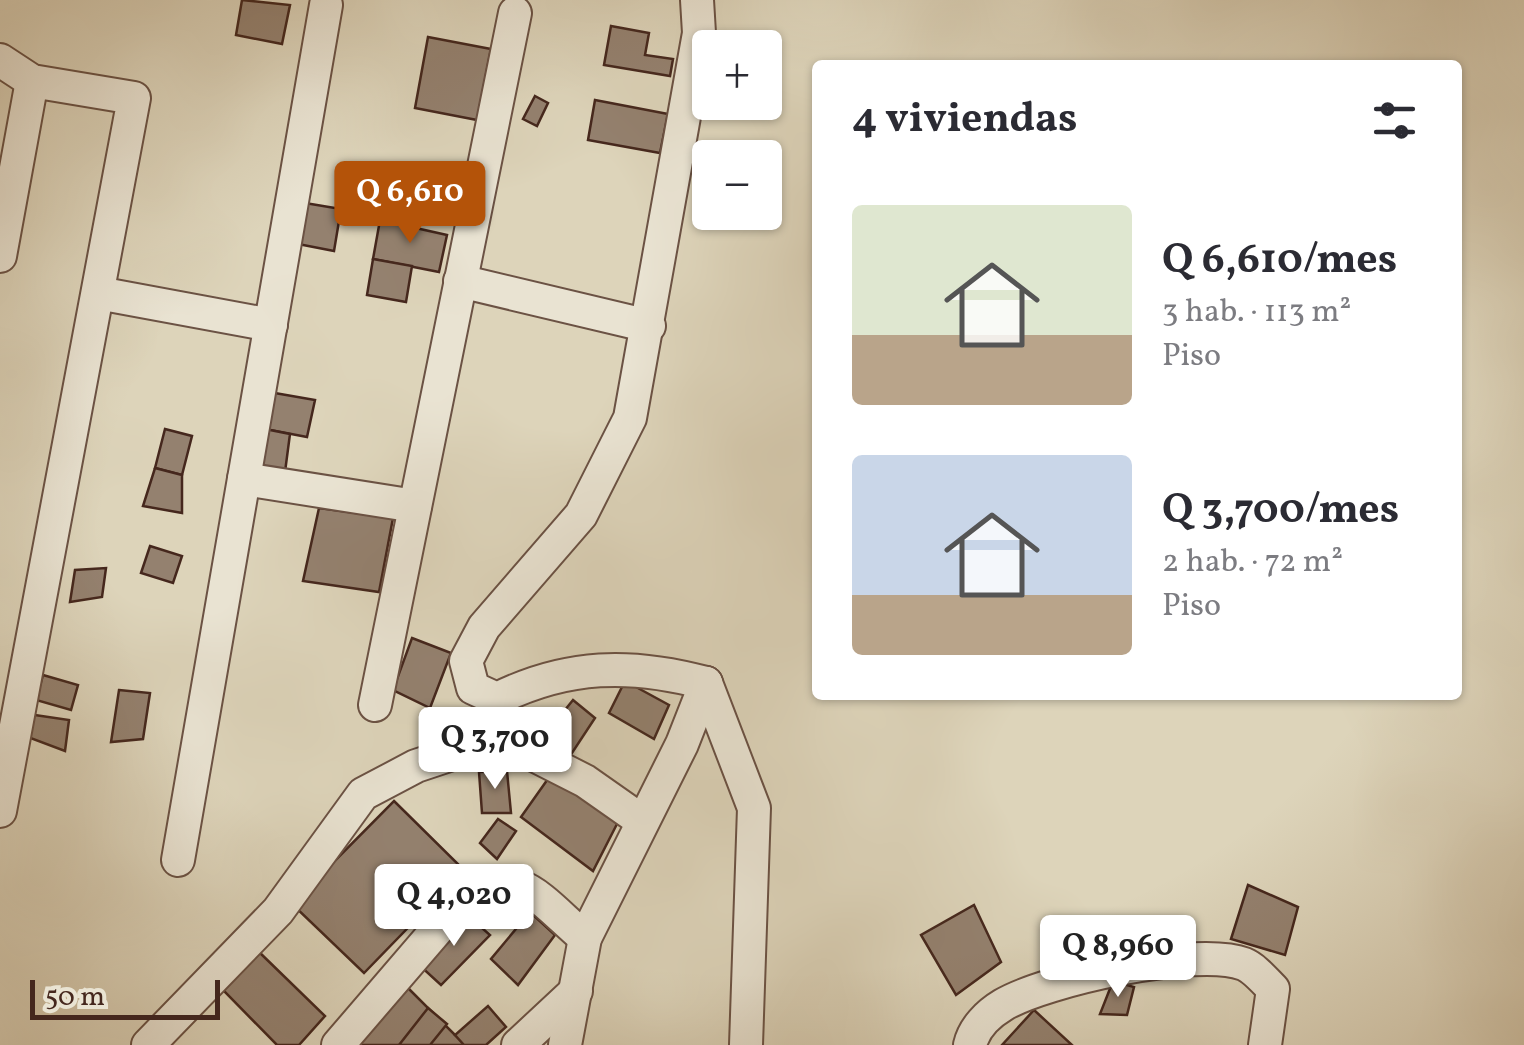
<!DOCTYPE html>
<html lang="es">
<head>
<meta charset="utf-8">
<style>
  :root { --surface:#fff; --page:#f2f2f3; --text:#2b2b33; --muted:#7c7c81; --accent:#b45309 }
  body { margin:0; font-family:Vollkorn,serif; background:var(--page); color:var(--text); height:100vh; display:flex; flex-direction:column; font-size:38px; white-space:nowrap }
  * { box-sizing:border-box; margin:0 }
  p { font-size:32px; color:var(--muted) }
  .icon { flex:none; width:55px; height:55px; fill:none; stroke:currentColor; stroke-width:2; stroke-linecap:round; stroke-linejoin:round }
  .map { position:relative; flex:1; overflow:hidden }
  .panel { position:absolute; left:812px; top:60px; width:650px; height:640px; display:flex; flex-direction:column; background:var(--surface); border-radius:10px; box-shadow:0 2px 8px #0004 }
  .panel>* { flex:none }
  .controls { position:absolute; left:692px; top:30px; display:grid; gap:20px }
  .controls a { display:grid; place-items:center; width:90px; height:90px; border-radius:10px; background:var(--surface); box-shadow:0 2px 8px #0004; font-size:50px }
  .scale { position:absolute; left:30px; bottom:25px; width:190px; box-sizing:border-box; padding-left:10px; border:5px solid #45271d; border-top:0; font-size:28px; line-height:35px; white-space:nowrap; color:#45271d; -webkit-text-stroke:8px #e9e3d2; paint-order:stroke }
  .price { position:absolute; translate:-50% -85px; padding:0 22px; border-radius:10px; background:#fff; color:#222; font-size:32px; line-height:65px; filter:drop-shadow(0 2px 5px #0008) }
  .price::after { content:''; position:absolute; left:50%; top:60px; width:30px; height:22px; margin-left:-15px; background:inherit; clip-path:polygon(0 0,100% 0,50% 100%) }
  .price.on { background:var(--accent); color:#fff }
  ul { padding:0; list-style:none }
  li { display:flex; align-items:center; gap:30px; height:250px; padding:0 40px }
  li span { display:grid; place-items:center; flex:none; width:280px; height:200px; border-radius:10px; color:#555 }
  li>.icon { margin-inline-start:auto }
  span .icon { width:120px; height:120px; fill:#fffc; stroke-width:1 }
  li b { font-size:42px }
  h2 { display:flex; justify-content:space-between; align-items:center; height:120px; padding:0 40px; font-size:42px }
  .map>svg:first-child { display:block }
  .building { fill:#94816f; stroke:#45271d; stroke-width:2.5 }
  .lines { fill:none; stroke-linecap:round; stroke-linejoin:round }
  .minor-casing { stroke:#6b5244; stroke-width:36 }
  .minor { stroke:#e9e3d2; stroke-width:32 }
</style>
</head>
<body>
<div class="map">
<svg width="1524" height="1045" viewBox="0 0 1524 1045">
  <rect width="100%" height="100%" fill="#ddd4ba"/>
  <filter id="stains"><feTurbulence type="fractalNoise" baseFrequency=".002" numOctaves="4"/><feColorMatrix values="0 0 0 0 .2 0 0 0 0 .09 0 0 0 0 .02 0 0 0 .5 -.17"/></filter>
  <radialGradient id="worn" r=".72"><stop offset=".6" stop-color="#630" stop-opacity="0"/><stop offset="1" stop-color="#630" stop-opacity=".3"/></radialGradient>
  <!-- building -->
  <g class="building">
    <path d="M242,0L290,5L282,44L236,35Z"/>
    <path d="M611,26L649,33L645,55L673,59L670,76L604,65Z"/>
    <path d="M428,37L491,49L477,120L415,108Z"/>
    <path d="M535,96L548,103L537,126L523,119Z"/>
    <path d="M595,100L668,114L660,153L588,140Z"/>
    <path d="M305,203L341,209L334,251L298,244Z"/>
    <path d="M380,220L447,235L439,272L373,259Z"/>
    <path d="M373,259L412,266L406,302L367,295Z"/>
    <path d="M269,392L315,400L307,437L265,429Z"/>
    <path d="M165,429L192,436L182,475L155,468Z"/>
    <path d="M265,429L290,434L285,472L256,467Z"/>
    <path d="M155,468L182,475V513L143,506Z"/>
    <path d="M319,508L393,518L379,592L303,581Z"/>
    <path d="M150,546L182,556L173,583L141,573Z"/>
    <path d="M106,568L102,597L70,602L75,570Z"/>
    <path d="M412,638L451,653L430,708L393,690Z"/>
    <path d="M43,675L78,685L71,710L36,700Z"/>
    <path d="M625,681L669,705L654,739L609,713Z"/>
    <path d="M119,690L150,693L143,739L111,742Z"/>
    <path d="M573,700L595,718L570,756L544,736Z"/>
    <path d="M28,714L69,720L65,751L25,736Z"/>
    <path d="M507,771L511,813H482L479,772Z"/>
    <path d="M550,776L618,822L593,871L521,817Z"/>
    <path d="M394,801L464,870L364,973L292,904Z"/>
    <path d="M498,819L516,831L497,859L480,843Z"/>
    <path d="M1248,885L1298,907L1285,955L1231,939Z"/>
    <path d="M974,905L1001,962L956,995L921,935Z"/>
    <path d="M530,912L555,935L518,985L491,959Z"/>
    <path d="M465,913L490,935L441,985L418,964Z"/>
    <path d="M257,950L325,1016L299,1045H277L222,989Z"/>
    <path d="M1113,981L1134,987L1127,1015L1100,1014Z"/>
    <path d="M408,988L455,1035L468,1045H356Z"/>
    <path d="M488,1006L506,1027L486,1045H464L455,1035Z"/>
    <path d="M428,1008L447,1024L430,1045H399Z"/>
    <path d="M1034,1010L1072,1045H1002Z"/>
  </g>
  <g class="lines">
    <defs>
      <g id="minor">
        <path d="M697,0L699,33L630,418L581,515L484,627L466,661L473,688L497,699C567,664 631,663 706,683"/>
        <path d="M0,60L32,81L134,98L0,811"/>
        <path d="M0,256L32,81"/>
        <path d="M460,281L649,326"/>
        <path d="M98,293L271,325"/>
        <path d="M244,479L415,506"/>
        <path d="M706,683L754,808L746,1045"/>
        <path d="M375,705L515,13"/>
        <path d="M178,860L326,5"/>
        <path d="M148,1045L278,911L363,794L416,766L464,750L528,752L585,781L642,821"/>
        <path d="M338,1045L466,896C517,860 545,905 585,938"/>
        <path d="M518,1045L576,991"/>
        <path d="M565,1045L585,938L682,744L706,683"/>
        <path d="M970,1045C974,1028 988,1014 1003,1005C1045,980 1198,946 1244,964C1254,968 1265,981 1273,989L1265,1045"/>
      </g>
    </defs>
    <!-- minor casing -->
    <use href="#minor" class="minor-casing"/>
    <!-- minor -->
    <use href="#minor" class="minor"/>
  </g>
  <rect width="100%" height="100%" filter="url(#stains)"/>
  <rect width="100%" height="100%" fill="url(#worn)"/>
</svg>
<div class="controls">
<a>+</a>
<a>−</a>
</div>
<div class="scale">50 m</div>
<b class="price on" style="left:410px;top:246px">Q 6,610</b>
<b class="price" style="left:495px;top:792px">Q 3,700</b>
<b class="price" style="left:454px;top:949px">Q 4,020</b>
<b class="price" style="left:1118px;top:1000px">Q 8,960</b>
<section class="panel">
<h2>4 viviendas<svg class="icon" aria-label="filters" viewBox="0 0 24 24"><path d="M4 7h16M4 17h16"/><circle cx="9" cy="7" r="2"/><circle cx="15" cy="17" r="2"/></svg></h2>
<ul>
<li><span style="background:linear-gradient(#dfe7d0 65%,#b9a48a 0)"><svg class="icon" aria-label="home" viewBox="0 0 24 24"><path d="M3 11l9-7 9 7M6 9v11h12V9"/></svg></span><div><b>Q 6,610/mes</b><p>3 hab. · 113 m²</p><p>Piso</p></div></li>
<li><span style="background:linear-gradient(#c9d6e8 70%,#b9a48a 0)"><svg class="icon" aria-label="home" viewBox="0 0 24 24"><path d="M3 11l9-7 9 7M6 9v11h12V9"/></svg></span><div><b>Q 3,700/mes</b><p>2 hab. · 72 m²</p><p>Piso</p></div></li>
</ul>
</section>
</div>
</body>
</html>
